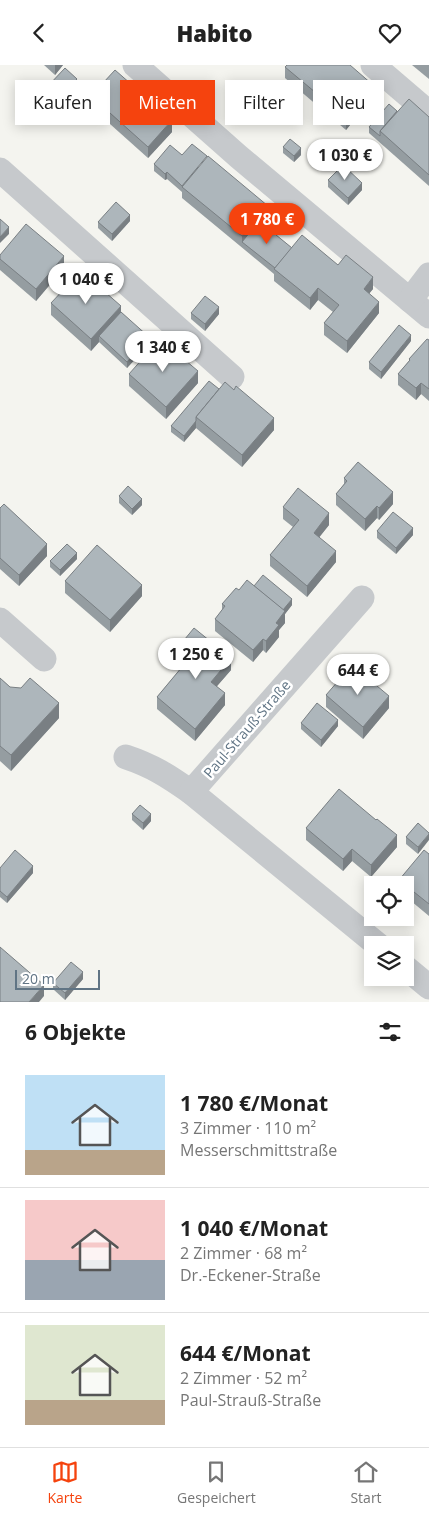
<!DOCTYPE html>
<html lang="de">
<head>
<meta charset="utf-8">
<style>
  :root { --surface:#fff; --page:#f6f6f6; --text:#222; --muted:#767676; --line:#e0e0e0; --accent:#f5430e }
  body { margin:0; font-family:"Open Sans",sans-serif; background:var(--page); color:var(--text); height:100vh; display:flex; flex-direction:column; font-size:19px; white-space:nowrap }
  * { box-sizing:border-box; margin:0 }
  p { font-size:16px; color:var(--muted) }
  .icon { flex:none; width:28px; height:28px; fill:none; stroke:currentColor; stroke-width:2; stroke-linecap:round; stroke-linejoin:round }
  .map { position:relative; height:937px; overflow:hidden }
  .drawer { display:flex; flex-direction:column; background:var(--surface); flex:1 }
  .drawer>* { flex:none }
  .guide { position:absolute; left:15px; top:15px; width:400px; height:45px; display:flex; gap:10px }
  .fabs { position:absolute; left:364px; top:811px; display:grid; gap:10px }
  .fabs a { display:grid; place-items:center; width:50px; height:50px; border-radius:0px; background:var(--surface); box-shadow:0 2px 12px #0003; font-size:25px }
  .scale { position:absolute; left:15px; bottom:12px; width:85px; box-sizing:border-box; padding-left:5px; border:2px solid #607484; border-top:0; font-size:14px; line-height:18px; white-space:nowrap; color:#607484; -webkit-text-stroke:4px #fff; paint-order:stroke }
  .price { position:absolute; translate:-50% -42px; padding:0 11px; border-radius:18px; background:#fff; color:#222; font-size:16px; line-height:32px; filter:drop-shadow(0 1px 2px #0008) }
  .price::after { content:''; position:absolute; left:50%; top:30px; width:15px; height:11px; margin-left:-8px; background:inherit; clip-path:polygon(0 0,100% 0,50% 100%) }
  .price.on { background:var(--accent); color:#fff }
  ul { padding:0; list-style:none }
  li { display:flex; align-items:center; gap:15px; height:125px; padding:0 25px }
  li+li { border-top:1px solid var(--line) }
  li span { display:grid; place-items:center; flex:none; width:140px; height:100px; border-radius:0px; color:#555 }
  li>.icon { margin-inline-start:auto }
  span .icon { width:60px; height:60px; fill:#fffc; stroke-width:1 }
  li b { font-size:21px }
  h2 { display:flex; justify-content:space-between; align-items:center; height:60px; padding:0 25px; font-size:21px }
  .chip { padding:0 18px; border-radius:0px; background:var(--surface); box-shadow:0 2px 12px #0003; font-size:18px; line-height:45px }
  .chip.on { background:var(--accent); color:#fff }
  header { display:flex; justify-content:space-between; align-items:center; height:65px; padding:0 25px; background:var(--surface); font-size:22px; font-weight:800 }
  .tabs { display:flex; justify-content:space-around; align-items:center; height:70px; border-top:1px solid var(--line); background:var(--surface); font-size:14px; color:var(--muted) }
  .tabs a { display:grid; justify-items:center; gap:2px }
  .tabs .on { color:var(--accent) }
  .map>svg:first-child { display:block }
  .lines { fill:none; stroke-linecap:round; stroke-linejoin:round }
  .minor { stroke:#c6c9cc; stroke-width:25 }
  .wall { fill:#959da1 }
  .shaded-wall { fill:#797f83 }
  .building { fill:#adb6bb; stroke:#797f83 }
  .labels { text-anchor:middle; stroke-width:5; stroke-linejoin:round; paint-order:stroke }
  .street-label { font-size:14px; fill:#607484; stroke:#fff }
</style>
</head>
<body>
<header><svg class="icon" aria-label="back" viewBox="0 0 24 24"><path d="M15 5l-7 7 7 7"/></svg>Habito<svg class="icon" aria-label="heart" viewBox="0 0 24 24"><path d="M12 20l-8-8c-3-5 5-10 8-4 3-6 11-1 8 4z"/></svg></header>
<div class="map">
<svg width="429" height="937" viewBox="0 0 429 937">
  <rect width="100%" height="100%" fill="#f4f4ef"/>
  <g class="lines">
    <!-- minor -->
    <g class="minor">
      <path d="M135,0L239,92L429,251"/>
      <path d="M373,0L429,48"/>
      <path d="M0,105L232,312"/>
      <path d="M410,235L429,210"/>
      <path d="M0,555L44,594"/>
      <path d="M126,692C153,701 168,711 191,727L378,880"/>
      <path d="M191,727L362,533"/>
      <path d="M405,902L429,922"/>
    </g>
  </g>
  <!-- wall -->
  <g class="wall">
    <path d="M44,0H63L55,10Z"/>
    <path d="M412,0H429V14Z"/>
    <path d="M285,2L373,32L346,65L285,13Z"/>
    <path d="M77,20L60,39L48,28V21Z"/>
    <path d="M91,31L172,67L148,93L91,42Z"/>
    <path d="M397,46L429,52V121L369,68V62Z"/>
    <path d="M283,82L301,90L294,97L283,88Z"/>
    <path d="M182,90L268,153L262,159L292,183L338,200L373,224L369,228L379,248L347,288L324,270V258L333,247L318,235L310,245L274,216V209L182,133V127L167,114L165,115L154,106V99Z"/>
    <path d="M328,115L362,125L348,140L328,122Z"/>
    <path d="M130,156L112,176L98,163V157Z"/>
    <path d="M0,190L64,203L36,236L0,205Z"/>
    <path d="M51,238L121,247L149,279L127,303L99,277L91,286L51,250Z"/>
    <path d="M191,248L219,249L205,266L191,254Z"/>
    <path d="M429,275V336L421,329L416,335L398,320V309L409,296V294Z"/>
    <path d="M411,276L381,314L369,304V297Z"/>
    <path d="M129,309L198,318L166,354L129,321Z"/>
    <path d="M219,324L274,365L242,402L196,363L184,377L171,367V361Z"/>
    <path d="M344,413L393,439L379,455L377,453L365,466L336,440V429L344,419Z"/>
    <path d="M119,431L142,440L132,450L119,438Z"/>
    <path d="M283,442L329,460L319,472L336,497L307,532L270,501V490L293,462L283,454Z"/>
    <path d="M0,443L47,491L19,521L0,504Z"/>
    <path d="M377,466L413,470L396,489L377,473Z"/>
    <path d="M77,494L60,511L50,502V496Z"/>
    <path d="M65,516L142,531L110,567L65,528Z"/>
    <path d="M254,521L292,540L285,549V558L279,565V572L266,588L263,585L253,597L215,566V554L222,545V539Z"/>
    <path d="M175,586L231,605L217,621L225,640L195,676L157,644V632L181,603L175,598Z"/>
    <path d="M0,613L10,622L59,653L11,706L0,696Z"/>
    <path d="M326,630L389,643L363,674L326,642Z"/>
    <path d="M301,658L338,661L321,682L301,664Z"/>
    <path d="M132,749L151,756L143,765L132,755Z"/>
    <path d="M418,758V789L406,779V772Z"/>
    <path d="M306,763L397,782L371,812L352,796L343,806L306,775Z"/>
    <path d="M429,789V851L405,831V820H399V815Z"/>
    <path d="M0,803L33,808L7,838L0,832Z"/>
    <path d="M83,914L65,935L53,924V918Z"/>
  </g>
  <!-- shaded-wall -->
  <g class="shaded-wall">
    <path d="M55,0H63L55,10Z"/>
    <path d="M77,14V20L60,39V32Z"/>
    <path d="M373,20V32L346,65V53Z"/>
    <path d="M172,55V67L148,93V82Z"/>
    <path d="M301,83V90L294,97V91Z"/>
    <path d="M167,107V114L165,115V109Z"/>
    <path d="M362,118V125L348,140V133Z"/>
    <path d="M268,141V153L245,179L242,177V171Z"/>
    <path d="M130,150V156L112,176V169Z"/>
    <path d="M9,162V169L0,178V172Z"/>
    <path d="M64,191V203L36,236V224Z"/>
    <path d="M373,212V224L364,235V224Z"/>
    <path d="M318,223V235L310,245V233Z"/>
    <path d="M379,237V248L347,288V276Z"/>
    <path d="M121,241V253L99,271V277L91,286V274Z"/>
    <path d="M219,242V249L205,266V259Z"/>
    <path d="M411,270V276L381,314V307Z"/>
    <path d="M149,272V279L127,303V297Z"/>
    <path d="M198,306V318L166,354V342Z"/>
    <path d="M421,318V329L416,335V323Z"/>
    <path d="M274,353V365L242,402V390Z"/>
    <path d="M196,356V363L184,377V371Z"/>
    <path d="M393,427V439L379,455V443Z"/>
    <path d="M142,434V440L132,450V444Z"/>
    <path d="M377,441V453L365,466V454Z"/>
    <path d="M329,448V460L314,479V468Z"/>
    <path d="M413,463V470L396,489V483Z"/>
    <path d="M47,479V491L19,521V510Z"/>
    <path d="M336,486V497L307,532V521Z"/>
    <path d="M77,488V494L60,511V505Z"/>
    <path d="M142,520V531L110,567V555Z"/>
    <path d="M292,534V540L285,549V558L279,565V572L266,588V576L280,548Z"/>
    <path d="M263,574V585L253,597V585Z"/>
    <path d="M231,593V605L211,628V617Z"/>
    <path d="M225,628V640L195,676V664Z"/>
    <path d="M389,631V643L363,674V662Z"/>
    <path d="M59,638V653L11,706V690Z"/>
    <path d="M338,655V661L321,682V675Z"/>
    <path d="M151,749V756L143,765V758Z"/>
    <path d="M429,769V775L418,789V782Z"/>
    <path d="M397,770V782L371,812V800Z"/>
    <path d="M352,784V796L343,806V794Z"/>
    <path d="M33,801V808L7,838V832Z"/>
    <path d="M83,907V914L65,935V928Z"/>
    <path d="M44,920V931L39,937H29Z"/>
  </g>
  <!-- building -->
  <g class="building">
    <path d="M287,0H350L373,20L346,53L285,2Z"/>
    <path d="M65,3L77,14L60,32L48,21Z"/>
    <path d="M115,5L172,55L148,82L91,31Z"/>
    <path d="M409,34L429,52V110L380,66Z"/>
    <path d="M389,39L397,46L380,66V71L369,62Z"/>
    <path d="M290,74L301,83L294,91L283,82Z"/>
    <path d="M192,79L207,91L182,121L167,107L165,109L154,99L170,80L182,90Z"/>
    <path d="M208,91L268,141L242,171L182,122Z"/>
    <path d="M343,100L362,118L348,133L328,115Z"/>
    <path d="M116,137L130,150L112,169L98,157Z"/>
    <path d="M0,154L9,162L0,172Z"/>
    <path d="M259,156L292,183L275,203L242,177Z"/>
    <path d="M26,159L64,191L36,224L0,194V190Z"/>
    <path d="M302,170L338,200L346,190L373,212L364,224L379,237L347,276L324,258L339,240L318,223L310,233L274,204Z"/>
    <path d="M81,206L121,241L91,274L51,238Z"/>
    <path d="M205,231L219,242L205,259L191,248Z"/>
    <path d="M121,247L149,272L127,297L99,271Z"/>
    <path d="M399,260L411,270L381,307L369,297Z"/>
    <path d="M160,274L198,306L166,342L129,309Z"/>
    <path d="M427,274L429,275V324L421,318L416,323L398,309L410,295L409,294Z"/>
    <path d="M209,316L219,324L196,352V356L184,371L171,361Z"/>
    <path d="M225,317L234,325L236,321L274,353L242,390L196,352Z"/>
    <path d="M358,397L393,427L379,443L377,441L365,454L336,429L347,416L344,413Z"/>
    <path d="M128,421L142,434L132,444L119,431Z"/>
    <path d="M298,423L329,448L314,468L336,486L307,521L270,490L299,455L283,442Z"/>
    <path d="M4,439L47,479L19,510L0,493V443Z"/>
    <path d="M393,447L413,463L396,483L377,466Z"/>
    <path d="M67,479L77,488L60,505L50,496Z"/>
    <path d="M97,480L142,520L110,555L65,516Z"/>
    <path d="M263,510L292,534L283,545L254,521Z"/>
    <path d="M247,515L285,546L276,558L279,560L266,576L263,574L253,585L215,554L225,541L222,539L236,523L239,525Z"/>
    <path d="M194,563L231,593L211,617L225,628L195,664L157,632L187,596L175,586Z"/>
    <path d="M352,600L389,631L363,662L326,630Z"/>
    <path d="M0,613L10,622L21,623L30,613L59,638L11,690L0,681Z"/>
    <path d="M317,638L338,655L321,675L301,658Z"/>
    <path d="M339,724L376,755L377,754L397,770L371,800L352,784L343,794L306,763Z"/>
    <path d="M140,740L151,749L143,758L132,749Z"/>
    <path d="M418,758L429,768V769L418,782L406,772Z"/>
    <path d="M15,785L33,801L7,832L0,826V803Z"/>
    <path d="M424,785L429,789V839L399,815Z"/>
    <path d="M0,882L44,920L29,937H0Z"/>
    <path d="M71,897L83,907L65,928L53,918Z"/>
  </g>
  <g class="labels">
    <!-- street labels -->
    <g class="street-label">
      <text transform="translate(247 664) rotate(-49)" y="5">Paul-Strauß-Straße</text>
    </g>
  </g>
</svg>
<div class="fabs">
<a><svg class="icon" aria-label="locate" viewBox="0 0 24 24"><circle cx="12" cy="12" r="6"/><path d="M12 2v4M12 18v4M2 12h4M18 12h4"/></svg></a>
<a><svg class="icon" aria-label="layers" viewBox="0 0 24 24"><path d="M12 4l9 5-9 5-9-5zM3 14l9 5 9-5"/></svg></a>
</div>
<div class="scale">20 m</div>
<b class="price" style="left:345px;top:116px">1 030 €</b>
<b class="price on" style="left:267px;top:180px">1 780 €</b>
<b class="price" style="left:86px;top:240px">1 040 €</b>
<b class="price" style="left:163px;top:308px">1 340 €</b>
<b class="price" style="left:196px;top:615px">1 250 €</b>
<b class="price" style="left:358px;top:631px">644 €</b>
<div class="guide">
<a class="chip">Kaufen</a>
<a class="chip on">Mieten</a>
<a class="chip">Filter</a>
<a class="chip">Neu</a>
</div>
</div>
<section class="drawer">
<h2>6 Objekte<svg class="icon" aria-label="filters" viewBox="0 0 24 24"><path d="M4 7h16M4 17h16"/><circle cx="9" cy="7" r="2"/><circle cx="15" cy="17" r="2"/></svg></h2>
<ul>
<li><span style="background:linear-gradient(#bfe0f5 75%,#b9a48a 0)"><svg class="icon" aria-label="home" viewBox="0 0 24 24"><path d="M3 11l9-7 9 7M6 9v11h12V9"/></svg></span><div><b>1 780 €/Monat</b><p>3 Zimmer · 110 m²</p><p>Messerschmittstraße</p></div></li>
<li><span style="background:linear-gradient(#f6c9c9 60%,#9aa5b1 0)"><svg class="icon" aria-label="home" viewBox="0 0 24 24"><path d="M3 11l9-7 9 7M6 9v11h12V9"/></svg></span><div><b>1 040 €/Monat</b><p>2 Zimmer · 68 m²</p><p>Dr.-Eckener-Straße</p></div></li>
<li><span style="background:linear-gradient(#dfe7d0 75%,#b9a48a 0)"><svg class="icon" aria-label="home" viewBox="0 0 24 24"><path d="M3 11l9-7 9 7M6 9v11h12V9"/></svg></span><div><b>644 €/Monat</b><p>2 Zimmer · 52 m²</p><p>Paul-Strauß-Straße</p></div></li>
</ul>
</section>
<nav class="tabs">
<a class="on"><svg class="icon" aria-label="map" viewBox="0 0 24 24"><path d="M3 6l6-2 6 2 6-2v14l-6 2-6-2-6 2zM9 4v14M15 6v14"/></svg>Karte</a>
<a><svg class="icon" aria-label="saved" viewBox="0 0 24 24"><path d="M7 4h10v16l-5-4-5 4z"/></svg>Gespeichert</a>
<a><svg class="icon" aria-label="home" viewBox="0 0 24 24"><path d="M3 11l9-7 9 7M6 9v11h12V9"/></svg>Start</a>
</nav>
</body>
</html>
